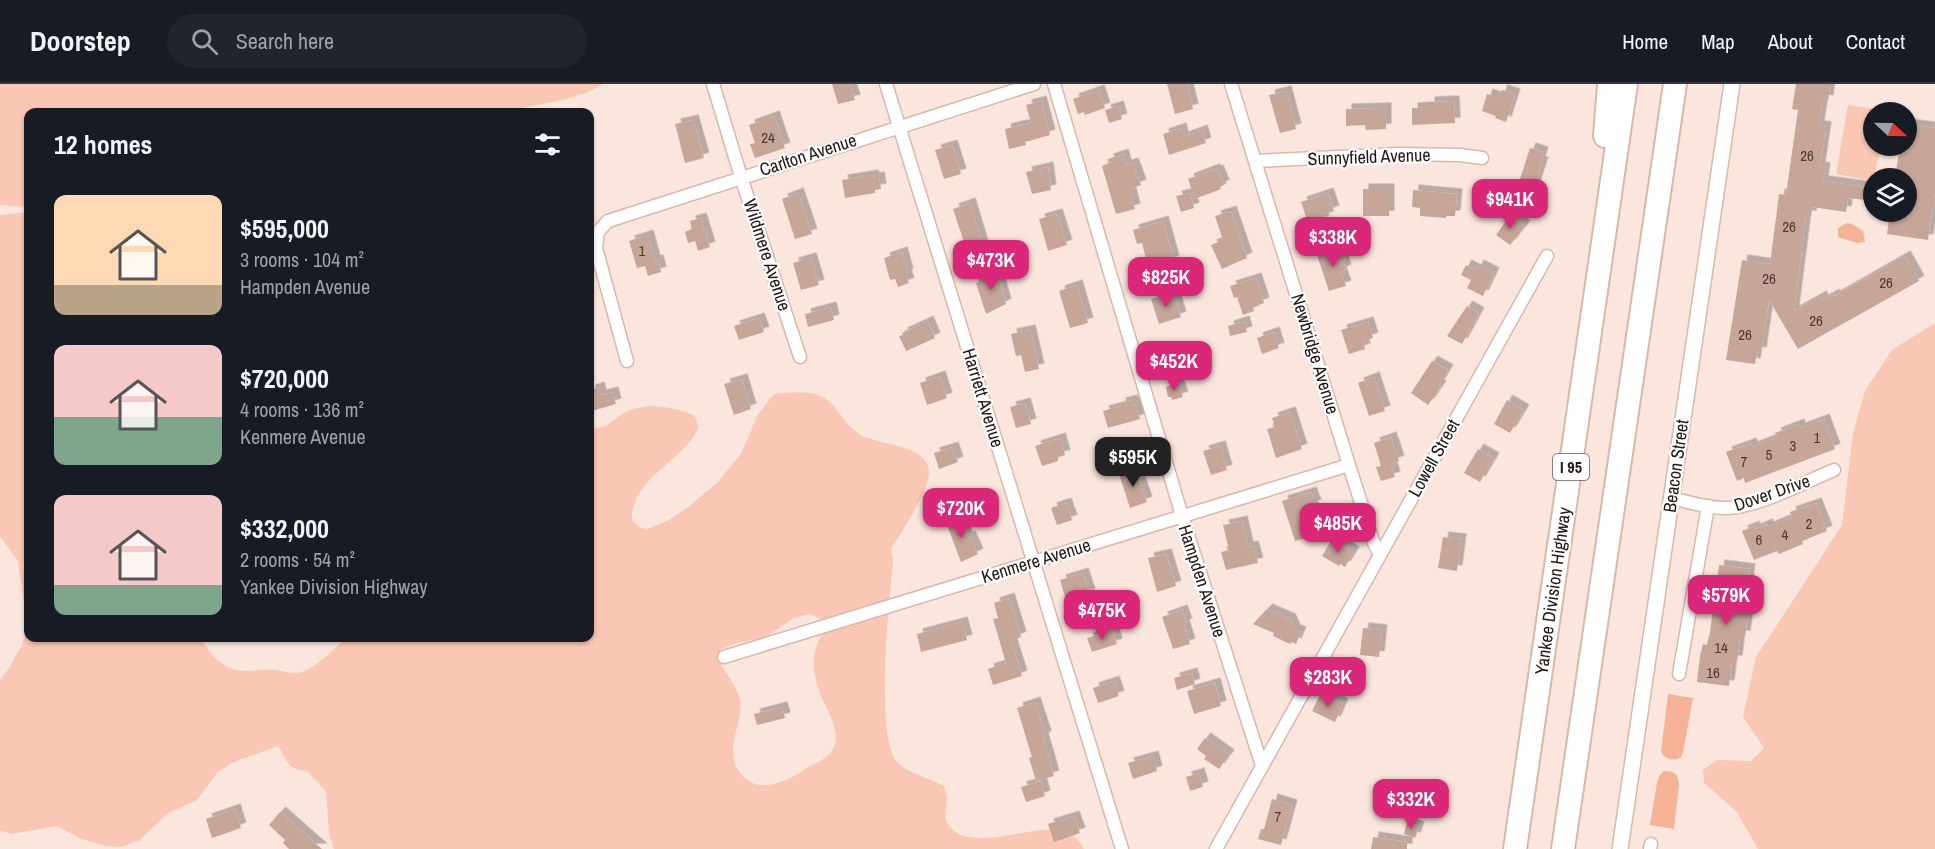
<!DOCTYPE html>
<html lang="en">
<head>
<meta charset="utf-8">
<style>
  :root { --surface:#171b24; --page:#20242c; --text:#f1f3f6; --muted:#9ea1a6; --line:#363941; --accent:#db2777 }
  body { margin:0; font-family:"Archivo Narrow",sans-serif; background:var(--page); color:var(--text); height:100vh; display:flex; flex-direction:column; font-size:22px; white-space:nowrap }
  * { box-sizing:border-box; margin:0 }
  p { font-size:20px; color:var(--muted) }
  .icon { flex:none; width:33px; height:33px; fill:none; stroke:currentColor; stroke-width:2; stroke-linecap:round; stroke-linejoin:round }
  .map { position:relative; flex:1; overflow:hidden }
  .drawer { position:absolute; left:24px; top:24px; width:570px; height:534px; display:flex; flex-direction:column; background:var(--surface); border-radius:12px; box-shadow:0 2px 4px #0004 }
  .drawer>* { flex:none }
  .needle { width:39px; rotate:112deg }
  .controls { position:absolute; left:1863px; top:18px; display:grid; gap:12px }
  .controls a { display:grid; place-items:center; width:54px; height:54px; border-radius:50%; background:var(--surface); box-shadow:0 2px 4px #0004; font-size:30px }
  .price { position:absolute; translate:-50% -51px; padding:0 14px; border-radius:12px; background:var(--accent); color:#fff; font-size:20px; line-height:39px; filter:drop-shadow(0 2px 3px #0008) }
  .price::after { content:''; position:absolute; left:50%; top:36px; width:18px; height:14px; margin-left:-9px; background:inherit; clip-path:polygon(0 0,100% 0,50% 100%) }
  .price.active { background:#222; color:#fff }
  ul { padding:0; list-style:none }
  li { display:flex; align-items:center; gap:18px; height:150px; padding:0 30px }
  li span { display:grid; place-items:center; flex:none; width:168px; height:120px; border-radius:12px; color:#555 }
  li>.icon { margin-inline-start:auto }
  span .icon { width:72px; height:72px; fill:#fffc; stroke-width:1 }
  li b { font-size:26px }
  h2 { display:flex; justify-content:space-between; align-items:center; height:72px; padding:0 30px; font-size:26px }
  header { display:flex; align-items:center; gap:36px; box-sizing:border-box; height:84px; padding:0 30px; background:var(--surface); border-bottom:2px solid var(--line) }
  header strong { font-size:28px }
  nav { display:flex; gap:33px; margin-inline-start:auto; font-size:21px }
  .search { width:420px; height:54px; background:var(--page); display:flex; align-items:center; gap:15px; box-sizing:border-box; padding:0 21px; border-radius:33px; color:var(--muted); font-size:22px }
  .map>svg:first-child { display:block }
  .green { fill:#f9c7b3; fill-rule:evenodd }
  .water { fill:#f6b296 }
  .building { fill:#c7a69a; filter:url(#shadow) }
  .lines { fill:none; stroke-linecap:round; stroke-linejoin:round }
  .minor-casing { stroke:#d9b8ab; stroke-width:15 }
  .tertiary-casing { stroke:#d9b8ab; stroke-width:18 }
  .motorway-casing { stroke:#d9b8ab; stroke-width:26 }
  .minor { stroke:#fff; stroke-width:12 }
  .tertiary { stroke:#fff; stroke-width:15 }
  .motorway { stroke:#fff; stroke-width:22 }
  .labels { text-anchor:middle; stroke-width:4.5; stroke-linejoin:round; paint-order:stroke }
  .number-label { font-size:15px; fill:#4c3b35 }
  .shield { fill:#fff; stroke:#655d5a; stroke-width:1.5 }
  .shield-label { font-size:16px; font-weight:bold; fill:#231713 }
  .street-label { font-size:18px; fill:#231713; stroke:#fff }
</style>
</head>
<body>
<header>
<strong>Doorstep</strong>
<div class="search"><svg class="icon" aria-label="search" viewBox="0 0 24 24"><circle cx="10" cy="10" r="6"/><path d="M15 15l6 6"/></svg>Search here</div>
<nav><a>Home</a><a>Map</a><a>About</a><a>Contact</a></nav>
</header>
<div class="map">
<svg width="1935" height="765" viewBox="0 0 1935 765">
  <defs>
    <filter id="shadow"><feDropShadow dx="5.5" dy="-5.5" stdDeviation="0" flood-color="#0004"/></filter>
  </defs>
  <rect width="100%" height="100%" fill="#fbe6de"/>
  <!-- green -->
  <g class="green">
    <path d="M0,0H603C574,18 538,19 506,28H28V123L0,121Z"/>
    <path d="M1848,21L1887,27L1874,28V62H1881L1873,97L1836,90Z"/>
    <path d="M28,128V554H201C211,572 224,587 247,587C256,587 265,585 275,586C284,587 293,591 302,588C318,582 334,565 346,554H590V344C607,347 614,333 628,327C650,318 673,323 694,331L699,342C685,377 630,394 632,436L639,443L647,445L667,437L687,424L719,397L742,368L758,330L774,310C787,309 807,306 820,312C838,320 843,340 859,350C879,362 926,360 929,386C931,405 901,448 891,465L893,477C890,513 873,658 899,680C909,689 931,695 944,702C945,707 947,712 947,716C947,724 943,731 947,739C951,745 955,748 960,751C1004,765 1063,723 1084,765H334L329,750L326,707L307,687C285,685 288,677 278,662L231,679L217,689L197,716L168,729L140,756L121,763L105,762L79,754L57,742L11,750L0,746V596L9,584L23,559L27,540L18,477L0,452V131ZM809,530L821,535L826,541C822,551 814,564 814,575C813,584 816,598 819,607C825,625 849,655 826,673C821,677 815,680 810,682C799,689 789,696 777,699C764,703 750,702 741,690C722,666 744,640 740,615C738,604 723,586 718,575L720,566L736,559L766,553L794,534Z"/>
    <path d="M1935,239V765H1758L1737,728L1704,699L1703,686L1717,676L1751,677L1764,664L1743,633L1756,573L1842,441L1853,349L1865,307L1892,266Z"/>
  </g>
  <!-- water -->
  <g class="water">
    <path d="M1847,139L1852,140L1863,147L1865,158L1857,159L1838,153V144Z"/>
    <path d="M1668,610L1693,614L1683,668L1681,673C1674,678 1664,675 1661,668Z"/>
    <path d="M1664,687L1673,688L1677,691L1679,701L1674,745L1650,741L1657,699L1659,692Z"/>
  </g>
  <!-- building -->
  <g class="building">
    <path d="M832,0H850L855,16L838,20Z"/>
    <path d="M1167,0H1187L1193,25L1175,30Z"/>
    <path d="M1796,0H1830L1828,17L1823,16L1819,42L1826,43L1820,83L1825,84L1823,97L1874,104V117L1848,114L1846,128L1812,123L1811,132H1806L1794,227L1821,212L1823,216L1834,210L1835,212L1905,172L1919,197L1798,265L1769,216L1761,269L1757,268L1755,280L1726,276L1742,176L1770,180L1779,110L1786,111L1798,26L1792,25Z"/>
    <path d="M1099,6L1105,24L1085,31L1084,28L1078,30L1073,15Z"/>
    <path d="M1502,6L1515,10L1506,38L1495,34L1496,32L1482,27L1487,10L1499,14Z"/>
    <path d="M1286,7L1296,45L1280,49L1269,11Z"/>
    <path d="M1041,17L1050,51L1025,58L1026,61L1009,65L1005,45L1031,39L1026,21Z"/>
    <path d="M1454,17L1455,39L1412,41V24L1429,23V18Z"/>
    <path d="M1118,22L1122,35L1109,39L1105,26Z"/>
    <path d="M1386,24V45L1366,46L1365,41L1346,42V25Z"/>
    <path d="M774,32L785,64L755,74L750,60L755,59L749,41Z"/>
    <path d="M693,36L704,74L685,79L675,40Z"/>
    <path d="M1906,40L1935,44V107L1928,156L1887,150L1890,128H1906V94H1895L1900,62H1906Z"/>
    <path d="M1181,44L1183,53L1202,46L1206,59L1169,71L1163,50Z"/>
    <path d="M952,61L961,90L944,95L935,66Z"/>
    <path d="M1530,64L1543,68L1540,78H1543L1535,103L1519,98Z"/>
    <path d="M1123,70L1126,81L1133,79L1141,101L1130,105L1135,125L1116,130L1102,82L1109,79L1108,75Z"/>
    <path d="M1048,83L1051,106L1032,110L1026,88Z"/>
    <path d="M1214,85L1216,87L1218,86L1224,101L1220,103L1221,105L1195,115L1188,95Z"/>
    <path d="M873,91L874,94L879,93L881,105L875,106V109L845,114L842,96Z"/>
    <rect x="1363" y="105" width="26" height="27"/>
    <path d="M1413,106L1457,110L1455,132H1446V134L1420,132V124L1412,123Z"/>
    <path d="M798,109L812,150L795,155L782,115Z"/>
    <path d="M1190,109L1194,124L1181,128L1176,112Z"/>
    <path d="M1328,109L1334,127L1322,131L1324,137L1309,142L1301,118Z"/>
    <path d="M970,119L983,162L967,167L953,125Z"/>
    <path d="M1231,127L1247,174L1222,185L1211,161L1223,156L1215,132Z"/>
    <path d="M1057,130L1067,161L1048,167L1039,135Z"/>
    <path d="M1510,131L1525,142L1510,161L1496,151Z"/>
    <path d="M701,134L710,163L698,167L695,157L688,159L685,148L692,145L690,137Z"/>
    <path d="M1163,137L1174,177L1154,183L1151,174L1146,175L1142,159L1137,160L1133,146Z"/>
    <path d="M648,151L655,177L658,176L661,188L648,192L645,182L637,184L629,157Z"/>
    <path d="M1342,163L1346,176L1343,177L1346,186L1341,188L1346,202L1329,207L1317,171Z"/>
    <path d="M902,168L908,190L906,191L909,199L898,203L895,195L890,196L884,174Z"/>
    <path d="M811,174L819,201L801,206L793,179Z"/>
    <path d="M1466,181L1476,186L1478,181L1494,189L1483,212L1467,204L1471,196L1461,191Z"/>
    <path d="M996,185L1006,220L986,230L976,199L979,198L977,191Z"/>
    <path d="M1256,194L1264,219L1253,223L1254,227L1243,231L1237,213L1234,214L1230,202Z"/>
    <path d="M1077,201L1088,239L1070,244L1059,207Z"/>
    <path d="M1174,209L1181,233L1159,240L1151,215Z"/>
    <path d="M1467,222L1479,229L1462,260L1447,252Z"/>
    <path d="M831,223L834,236L808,243L805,230Z"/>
    <path d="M759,234L764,248L739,256L734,242Z"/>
    <path d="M928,237L935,254L906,267L899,252L903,251L902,249Z"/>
    <path d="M1244,237L1247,248L1230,252L1228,242Z"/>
    <path d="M1368,238L1373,254L1363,257L1365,265L1349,270L1341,246Z"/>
    <path d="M1030,246L1039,285L1025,288L1021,271L1016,272L1011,250Z"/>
    <path d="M1274,248L1279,264L1262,270L1257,254Z"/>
    <path d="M1432,277L1448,286L1439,301L1441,302L1428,321L1411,309Z"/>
    <path d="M940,292L947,314L927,321L920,299Z"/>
    <path d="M1374,293L1385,327L1369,332L1358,299Z"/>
    <path d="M742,295L751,325L734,331L724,300Z"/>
    <path d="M1178,299L1183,313L1172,316L1171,313H1168L1166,303Z"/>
    <path d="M599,303L601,311L613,308L616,320L592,327L590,317V306Z"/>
    <path d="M1132,316L1134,320H1135L1140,335L1108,344L1103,327L1121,322L1120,319Z"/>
    <path d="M1507,316L1524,326L1510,349L1494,340Z"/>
    <path d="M1025,319L1031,340L1016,344L1010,323Z"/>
    <path d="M1290,328L1302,365L1276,374L1267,345L1275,343L1272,334Z"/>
    <path d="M1824,335L1835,365L1745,399L1744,394L1737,397L1726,368L1751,359L1752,363L1777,353L1775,349L1799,340L1800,344Z"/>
    <path d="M1391,353L1399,377L1391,380L1395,393L1381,397L1376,383L1381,382L1374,359Z"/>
    <path d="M1060,354L1065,371L1058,373V377L1042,382L1035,362Z"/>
    <path d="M1220,362L1227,386L1211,391L1203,367Z"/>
    <path d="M953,363L958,378L939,385L934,369Z"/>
    <path d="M1478,365L1494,374L1480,398L1464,389Z"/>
    <path d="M1135,384L1147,418L1130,424L1119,390Z"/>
    <path d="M1311,408L1316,421L1312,422L1314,426L1302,430L1309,453L1295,457L1282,417Z"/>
    <path d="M1066,419L1072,436L1057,441L1051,424Z"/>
    <path d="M1816,419L1827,447L1802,457L1803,460L1779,470L1777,467L1754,476L1742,447L1754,442L1755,445L1767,440L1768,443L1792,433L1790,428Z"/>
    <path d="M960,431L967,453L970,452L978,470L961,478L945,436Z"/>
    <path d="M1242,437L1248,463L1253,462L1258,479L1226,486L1221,468L1229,466L1223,441Z"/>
    <path d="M1443,453L1461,455L1457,487L1438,484Z"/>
    <path d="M1331,457H1336L1354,468L1345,483L1340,480L1339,482L1322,472Z"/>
    <path d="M1166,470L1176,502L1157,508L1148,474Z"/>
    <path d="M1719,481L1750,485L1746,511L1751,512L1745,552H1740L1737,577H1732L1729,602L1697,598L1700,572L1703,560L1707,561L1710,548Z"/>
    <path d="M1083,489L1090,510L1072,516L1071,514L1066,516L1060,496Z"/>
    <path d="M1009,514L1021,553L1011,557L1022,592L993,601L988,585L1006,579L993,535L998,534L994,519Z"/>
    <path d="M1267,525L1290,535L1295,546L1301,548L1296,560L1292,558L1290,560L1273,552L1274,549L1253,540Z"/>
    <path d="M1182,526L1187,540L1184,541L1190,560L1173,565L1162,533Z"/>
    <path d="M962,538L967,556L921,568L917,550Z"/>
    <path d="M1363,544L1382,546L1379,573L1360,571Z"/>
    <path d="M1113,546L1117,560L1092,568L1087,554Z"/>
    <path d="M1192,589L1195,600L1177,606L1174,594Z"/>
    <path d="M1114,597L1119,612L1098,619L1093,604Z"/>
    <path d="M1215,599L1221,622L1194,630L1187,607Z"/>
    <path d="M1321,609L1343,620L1335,638L1312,627Z"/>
    <path d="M1035,618L1046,652L1043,654L1054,692L1036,697L1029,674L1032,673L1017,624Z"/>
    <path d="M782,623L785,634L757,641L754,630Z"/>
    <path d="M1205,654L1229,671L1219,685L1204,675L1206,672L1197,665Z"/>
    <path d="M1153,672L1157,687L1133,695L1128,679Z"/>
    <path d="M1199,689L1203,703L1190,707L1186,693Z"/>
    <path d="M1041,697L1045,712L1026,718L1021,703Z"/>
    <path d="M1272,715L1292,721L1281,761L1258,755L1261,745H1264Z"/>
    <path d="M235,725L241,744L212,754L206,735Z"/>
    <path d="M280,728L322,765H289L283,759L285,756L269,741Z"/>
    <path d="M1074,732L1080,749L1054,758L1048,740Z"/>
    <path d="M1407,739L1419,743L1415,754L1404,750Z"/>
    <path d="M1373,753L1407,758V765H1371Z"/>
  </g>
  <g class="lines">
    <defs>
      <g id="minor">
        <path d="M713,0L741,93L800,273"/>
        <path d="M886,0L1122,765"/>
        <path d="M1054,0L1182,432L1262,682"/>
        <path d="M1231,0L1349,381L1373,457L1380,471"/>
        <path d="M1256,77L1399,70L1460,71L1482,74"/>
        <path d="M627,277L596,164L598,148L608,137L1034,0"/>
        <path d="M1671,414C1689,418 1707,424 1725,424C1757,424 1805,398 1834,386"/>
        <path d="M724,573L1349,381"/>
        <path d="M1679,590L1708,422"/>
        <path d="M1216,765L1547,172"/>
        <path d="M1650,765L1651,760"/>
      </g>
      <path id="tertiary" d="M1620,765L1732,0"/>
      <g id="motorway">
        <path d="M1605,52L1609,0"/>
        <path d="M1515,765L1626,0"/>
        <path d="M1563,765L1675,0"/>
      </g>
    </defs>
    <!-- minor casing -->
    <use href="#minor" class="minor-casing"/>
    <!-- tertiary casing -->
    <use href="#tertiary" class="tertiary-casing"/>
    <!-- motorway casing -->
    <use href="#motorway" class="motorway-casing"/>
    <!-- minor -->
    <use href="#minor" class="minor"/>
    <!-- tertiary -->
    <use href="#tertiary" class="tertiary"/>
    <!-- motorway -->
    <use href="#motorway" class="motorway"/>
  </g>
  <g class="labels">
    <!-- number labels -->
    <g class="number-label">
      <text x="768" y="59">24</text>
      <text x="1807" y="77">26</text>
      <text x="1789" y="148">26</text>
      <text x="642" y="172">1</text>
      <text x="1769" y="200">26</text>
      <text x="1886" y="204">26</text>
      <text x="1816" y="242">26</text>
      <text x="1745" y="256">26</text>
      <text x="1817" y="359">1</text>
      <text x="1793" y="367">3</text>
      <text x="1769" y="376">5</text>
      <text x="1744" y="383">7</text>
      <text x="1809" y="445">2</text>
      <text x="1785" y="456">4</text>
      <text x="1759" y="461">6</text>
      <text x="1721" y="569">14</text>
      <text x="1713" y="594">16</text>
      <text x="1278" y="738">7</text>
    </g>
    <!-- shield labels -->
    <rect class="shield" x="1553" y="370" width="36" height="26" rx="4.5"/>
    <g class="shield-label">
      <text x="1571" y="389">I 95</text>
    </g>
    <!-- street labels -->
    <g class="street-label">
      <text transform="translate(808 71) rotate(-18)" y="6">Carlton Avenue</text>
      <text transform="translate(1369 73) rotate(-2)" y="6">Sunnyfield Avenue</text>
      <text transform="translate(767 171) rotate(72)" y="6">Wildmere Avenue</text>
      <text transform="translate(1315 270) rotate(73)" y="6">Newbridge Avenue</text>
      <text transform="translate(983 314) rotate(73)" y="6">Harriett Avenue</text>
      <text transform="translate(1434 374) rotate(-61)" y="6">Lowell Street</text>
      <text transform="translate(1676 382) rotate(-82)" y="6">Beacon Street</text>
      <text transform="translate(1772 409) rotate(-19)" y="6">Dover Drive</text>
      <text transform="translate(1036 477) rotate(-17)" y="6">Kenmere Avenue</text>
      <text transform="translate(1202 497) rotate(72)" y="6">Hampden Avenue</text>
      <text transform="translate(1553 507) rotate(-82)" y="6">Yankee Division Highway</text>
    </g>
  </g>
</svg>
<div class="controls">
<a><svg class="needle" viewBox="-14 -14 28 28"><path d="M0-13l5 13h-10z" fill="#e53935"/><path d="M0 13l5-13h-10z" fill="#9ea1a6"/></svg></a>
<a><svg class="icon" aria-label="layers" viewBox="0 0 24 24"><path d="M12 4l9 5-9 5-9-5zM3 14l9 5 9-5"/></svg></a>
</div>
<b class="price" style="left:1510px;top:146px">$941K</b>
<b class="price" style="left:1333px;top:184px">$338K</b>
<b class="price" style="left:991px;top:207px">$473K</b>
<b class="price" style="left:1166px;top:224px">$825K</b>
<b class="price" style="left:1174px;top:308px">$452K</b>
<b class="price active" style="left:1133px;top:404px">$595K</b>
<b class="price" style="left:961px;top:455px">$720K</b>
<b class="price" style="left:1338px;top:470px">$485K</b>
<b class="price" style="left:1726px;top:542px">$579K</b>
<b class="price" style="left:1102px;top:557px">$475K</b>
<b class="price" style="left:1328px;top:624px">$283K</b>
<b class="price" style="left:1411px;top:746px">$332K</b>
<section class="drawer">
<h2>12 homes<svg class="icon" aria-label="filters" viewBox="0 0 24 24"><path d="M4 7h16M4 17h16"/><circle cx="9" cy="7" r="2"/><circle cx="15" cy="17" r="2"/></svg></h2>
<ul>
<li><span style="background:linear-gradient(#ffd9b3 75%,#b9a48a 0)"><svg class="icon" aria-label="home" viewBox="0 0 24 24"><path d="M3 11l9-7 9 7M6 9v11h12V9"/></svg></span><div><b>$595,000</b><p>3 rooms · 104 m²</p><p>Hampden Avenue</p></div></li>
<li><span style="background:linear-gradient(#f6c9c9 60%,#7fa58c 0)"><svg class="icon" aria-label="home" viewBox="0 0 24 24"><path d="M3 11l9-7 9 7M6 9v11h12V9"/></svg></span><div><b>$720,000</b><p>4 rooms · 136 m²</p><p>Kenmere Avenue</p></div></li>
<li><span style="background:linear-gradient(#f6c9c9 75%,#7fa58c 0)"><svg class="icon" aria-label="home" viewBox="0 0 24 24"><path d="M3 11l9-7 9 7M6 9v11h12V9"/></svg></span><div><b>$332,000</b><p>2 rooms · 54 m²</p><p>Yankee Division Highway</p></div></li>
</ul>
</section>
</div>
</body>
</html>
